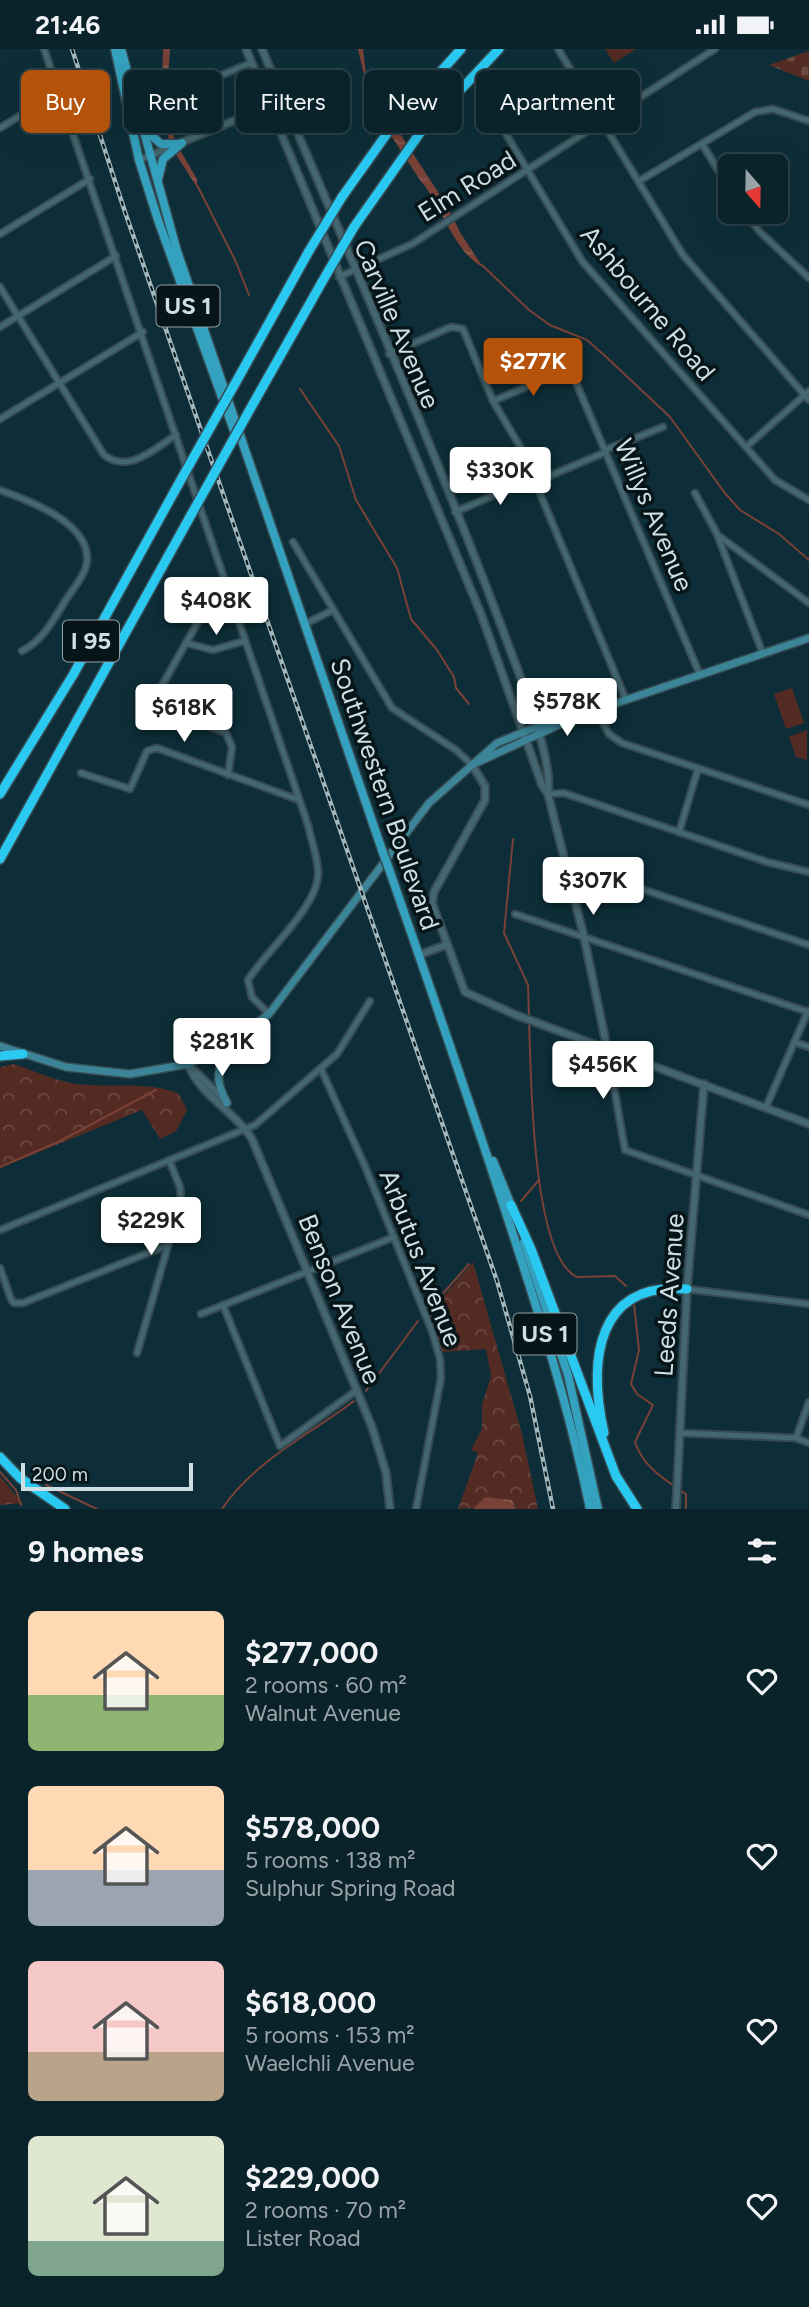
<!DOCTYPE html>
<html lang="en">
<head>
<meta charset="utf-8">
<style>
  :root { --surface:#0a222a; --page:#182f36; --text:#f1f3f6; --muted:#99a4a8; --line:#2a3f47; --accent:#b45309 }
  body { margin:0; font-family:Figtree,sans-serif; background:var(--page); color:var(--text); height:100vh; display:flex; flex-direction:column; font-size:26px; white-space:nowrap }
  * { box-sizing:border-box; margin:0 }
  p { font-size:23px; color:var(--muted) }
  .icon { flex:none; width:38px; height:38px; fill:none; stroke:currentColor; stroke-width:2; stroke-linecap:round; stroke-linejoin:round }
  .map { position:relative; height:1460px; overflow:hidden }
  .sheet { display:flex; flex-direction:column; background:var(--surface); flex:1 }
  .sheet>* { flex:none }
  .top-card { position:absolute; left:21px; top:21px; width:768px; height:63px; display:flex; gap:14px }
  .needle { width:46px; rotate:160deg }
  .controls { position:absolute; left:718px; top:105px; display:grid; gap:14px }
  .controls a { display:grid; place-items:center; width:70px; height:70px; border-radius:10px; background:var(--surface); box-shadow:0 7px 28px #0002,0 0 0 2px var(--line); font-size:35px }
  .scale { position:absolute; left:21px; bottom:18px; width:172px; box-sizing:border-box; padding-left:7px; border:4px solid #cddfe5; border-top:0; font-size:19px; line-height:24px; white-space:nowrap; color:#cddfe5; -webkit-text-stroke:5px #071519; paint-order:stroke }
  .price { position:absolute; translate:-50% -60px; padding:0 16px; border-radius:7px; background:#fff; color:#222; font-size:23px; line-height:46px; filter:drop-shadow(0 2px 4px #0008) }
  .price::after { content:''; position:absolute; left:50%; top:42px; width:21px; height:16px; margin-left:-10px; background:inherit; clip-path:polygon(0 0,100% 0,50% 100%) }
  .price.active { background:var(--accent); color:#fff }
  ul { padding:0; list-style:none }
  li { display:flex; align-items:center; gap:21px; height:175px; padding:0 28px }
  li span { display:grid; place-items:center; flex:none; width:196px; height:140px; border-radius:10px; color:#555 }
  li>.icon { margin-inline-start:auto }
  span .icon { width:84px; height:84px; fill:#fffc; stroke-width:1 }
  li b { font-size:30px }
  h2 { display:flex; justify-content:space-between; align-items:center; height:84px; padding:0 28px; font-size:30px }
  .pill { padding:0 24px; border-radius:10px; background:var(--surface); box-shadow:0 7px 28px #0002,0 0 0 2px var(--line); font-size:24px; line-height:63px }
  .pill.active { background:var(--accent); color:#fff }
  .status { display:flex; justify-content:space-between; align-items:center; height:49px; padding:0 35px; background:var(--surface); direction:ltr }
  .status svg { height:19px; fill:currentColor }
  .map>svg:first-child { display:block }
  .forest { fill:url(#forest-crowns) }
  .cemetery { fill:url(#cemetery-stones) }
  .green { fill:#542b22 }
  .water { fill:url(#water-ripples) }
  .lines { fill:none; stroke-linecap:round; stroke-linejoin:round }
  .stream { stroke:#7a4136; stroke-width:2 }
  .minor-casing { stroke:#354a51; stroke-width:9 }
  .tertiary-casing { stroke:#354a51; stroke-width:10 }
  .secondary-casing { stroke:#354a51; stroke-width:10 }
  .primary-casing { stroke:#354a51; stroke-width:11 }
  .motorway-casing { stroke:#354a51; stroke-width:12 }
  .minor { stroke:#446670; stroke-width:5 }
  .tertiary { stroke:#446670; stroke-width:6 }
  .secondary { stroke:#3c8497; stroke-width:7 }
  .primary { stroke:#34a1be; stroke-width:8 }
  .motorway { stroke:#2ac9f2; stroke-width:9 }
  .rail-casing { stroke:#a2b8bf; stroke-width:4.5 }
  .rail { stroke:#071519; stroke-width:2; stroke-dasharray:5; stroke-linecap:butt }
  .primary-bridge-casing { stroke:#354a51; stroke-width:11; stroke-linecap:butt }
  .motorway-bridge-casing { stroke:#354a51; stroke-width:12; stroke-linecap:butt }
  .primary-bridge { stroke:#34a1be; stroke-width:8 }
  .motorway-bridge { stroke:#2ac9f2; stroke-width:9 }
  .labels { text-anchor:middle; stroke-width:7; stroke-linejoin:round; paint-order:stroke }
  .shield { fill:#071519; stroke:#92a2a8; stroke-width:2 }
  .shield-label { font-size:24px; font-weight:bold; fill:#cddfe5 }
  .street-label { font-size:26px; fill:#cddfe5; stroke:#071519 }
</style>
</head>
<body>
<div class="status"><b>21:46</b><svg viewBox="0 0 49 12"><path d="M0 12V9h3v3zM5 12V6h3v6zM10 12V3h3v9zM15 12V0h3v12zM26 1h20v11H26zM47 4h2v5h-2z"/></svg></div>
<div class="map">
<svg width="809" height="1460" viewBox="0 0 809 1460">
  <defs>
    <pattern id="forest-crowns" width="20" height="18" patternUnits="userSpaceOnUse" patternTransform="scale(1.75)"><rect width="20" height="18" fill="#542b22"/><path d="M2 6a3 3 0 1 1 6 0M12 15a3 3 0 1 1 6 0" fill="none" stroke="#6b4942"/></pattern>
    <pattern id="cemetery-stones" width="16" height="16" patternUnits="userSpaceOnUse" patternTransform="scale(1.75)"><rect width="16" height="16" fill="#542b22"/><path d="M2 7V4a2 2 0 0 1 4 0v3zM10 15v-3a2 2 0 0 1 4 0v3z" fill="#6b4942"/></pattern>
    <pattern id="water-ripples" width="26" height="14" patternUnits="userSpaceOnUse" patternTransform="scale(1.75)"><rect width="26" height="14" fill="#7a4136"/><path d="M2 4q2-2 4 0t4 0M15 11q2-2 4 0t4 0" fill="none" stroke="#8c5c53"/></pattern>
  </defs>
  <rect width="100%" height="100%" fill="#0d2e38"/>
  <!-- forest -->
  <g class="forest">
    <path d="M605,0H636L614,14Z"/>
    <path d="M14,1015C34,1022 56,1032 76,1035C112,1039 145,1032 178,1044L187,1061L176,1082L160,1090L142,1061L0,1119V1018Z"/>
    <path d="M473,1213L522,1385L538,1460H516V1456L458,1460L478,1404L471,1401L482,1380V1356L491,1327L486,1300L442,1303L429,1264Z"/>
    <path d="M0,1427L22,1454L0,1456Z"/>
  </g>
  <!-- cemetery -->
  <path class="cemetery" d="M809,2V32L769,16Z"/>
  <!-- green -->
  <g class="green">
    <path d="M792,639L804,674L786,680L774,645Z"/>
    <path d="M807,681V711L796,708L789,688Z"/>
  </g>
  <!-- water -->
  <g class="water">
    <path d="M163,0H170L166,59L175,91L170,93L161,66Z"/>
    <path d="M358,0H363L366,26L375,46L447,157L461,185L483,218C455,205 440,153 420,131L371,56Z"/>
    <path d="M180,101L197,130V138L175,104Z"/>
    <path d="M485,1448L512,1451L516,1460H473Z"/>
  </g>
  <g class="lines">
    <!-- stream -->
    <g class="stream">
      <path d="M197,136L236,213L249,246"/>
      <path d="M482,216L529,261L550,276L587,291L603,305L670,368L724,443L740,461L779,485L809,511"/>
      <path d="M300,340L339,397L356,451L397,519L411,570L437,601L454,628L456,639L469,655"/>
      <path d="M513,790L504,884L528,936L529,967"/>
      <path d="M529,972C531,1021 531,1207 577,1228L615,1227L626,1237"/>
      <path d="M0,1118L58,1093L156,1041"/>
      <path d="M521,1152L539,1131"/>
      <path d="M634,1255L639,1301L631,1335L637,1345L653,1356L635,1393C643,1418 665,1431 686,1445V1460"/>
      <path d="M431,1258L469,1215"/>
      <path d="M366,1342L418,1272"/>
      <path d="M0,1423L16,1441L21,1456"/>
      <path d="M46,1436L97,1460"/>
      <path d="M222,1460C254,1412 309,1386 354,1352"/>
    </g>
    <defs>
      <g id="minor">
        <path d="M44,0L308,776C311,791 318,808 318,823C320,856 265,903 248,931L252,948L269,965"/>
        <path d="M558,0L683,206L809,351"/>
        <path d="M197,36L251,14"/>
        <path d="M488,55L582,212L775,431L809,451"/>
        <path d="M0,79L59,43"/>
        <path d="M702,95L730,140"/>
        <path d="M639,132L755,63L773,60L809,72"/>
        <path d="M744,163L760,183L809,229"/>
        <path d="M0,185L90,130"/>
        <path d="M339,228L412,195L715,0"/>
        <path d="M0,238L104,406C129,425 154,400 176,386"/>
        <path d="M0,278L116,207"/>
        <path d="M389,305L451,278L463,280L493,352L522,401L626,651"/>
        <path d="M493,352L562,323L572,324L700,626"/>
        <path d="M0,370L143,283"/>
        <path d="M746,398L809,342"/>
        <path d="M605,401L663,378"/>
        <path d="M535,433L606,403"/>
        <path d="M0,441C27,451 90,473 87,512C86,526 71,542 64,554C52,573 43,591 22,602"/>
        <path d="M695,444L717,485L763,605"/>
        <path d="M455,463L534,429"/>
        <path d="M719,487L809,554"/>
        <path d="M293,493L392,659L456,701L472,716"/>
        <path d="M198,573L152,654L226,684L232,698L228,726"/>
        <path d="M305,575L333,561"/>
        <path d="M186,594L213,601L244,592"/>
        <path d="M596,661L609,685L622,694L809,756"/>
        <path d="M81,724L130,740L147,702L157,699L299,751"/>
        <path d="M548,745L564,744L767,813L809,823"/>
        <path d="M679,783L698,720"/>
        <path d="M566,820L576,818L809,896"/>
        <path d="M515,865L808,963"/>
        <path d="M794,993L809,998"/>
        <path d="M607,999L625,1101L809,1166"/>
        <path d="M321,1020L364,1115L432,1282L440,1310L441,1329L416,1460"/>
        <path d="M766,1058L808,962"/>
        <path d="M0,1181L255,1076L337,1005L370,952"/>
        <path d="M0,1219L11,1250L14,1254H23L168,1196"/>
        <path d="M687,1240L809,1255"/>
        <path d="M223,1256L280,1397L357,1341"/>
        <path d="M201,1265L394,1188"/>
        <path d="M137,1304L181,1152L180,1138L169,1111"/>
        <path d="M680,1384L796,1389L809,1394"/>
        <path d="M796,1389L809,1353"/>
      </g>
      <g id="tertiary">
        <path d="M246,0L481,565L542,736L548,745L584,888L607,999"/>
        <path d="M262,0C344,195 431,389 505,587C519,625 553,706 548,745"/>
        <path d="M139,111L284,51"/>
        <path d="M472,716L485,737V751L434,843L432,854L465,943L516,966L809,1075"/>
        <path d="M419,906L446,896"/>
        <path d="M188,1015C200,1047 235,1062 252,1090L372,1378L386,1424L390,1460"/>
        <path d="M189,1016L223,1050"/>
        <path d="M676,1460L687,1240L704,1035"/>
      </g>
      <g id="secondary">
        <path d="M476,714L578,667"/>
        <path d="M0,997L66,1018L130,1025L188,1015L223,999L269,965L429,754L497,694L536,678L578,667L809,589"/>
        <path d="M227,1054C214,1030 216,1018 233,996"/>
      </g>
      <g id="primary">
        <path d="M115,0L139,111L158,171L237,390"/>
        <path d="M121,0L177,202L382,801"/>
        <path d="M143,79L161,95H179"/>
        <path d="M158,130L163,110L182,94"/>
        <path d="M389,820C428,932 467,1045 504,1158C537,1258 569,1357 590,1460"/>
        <path d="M493,1112L513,1161"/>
        <path d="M524,1193L568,1326L598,1460"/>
      </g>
      <g id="motorway">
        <path d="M342,148L393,76L461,0"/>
        <path d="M354,178L420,84L499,0"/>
        <path d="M241,324L309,202"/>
        <path d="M253,355L322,233"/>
        <path d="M0,745L73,626L178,436"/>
        <path d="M0,810L191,466"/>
        <path d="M0,1007L23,1005"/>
        <path d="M511,1156L531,1200L616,1427L637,1460"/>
        <path d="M604,1384C588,1312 596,1232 687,1240"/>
        <path d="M0,1408L20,1429L65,1460"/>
      </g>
    </defs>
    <!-- minor casing -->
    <use href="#minor" class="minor-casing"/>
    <!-- tertiary casing -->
    <use href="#tertiary" class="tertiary-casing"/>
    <!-- secondary casing -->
    <use href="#secondary" class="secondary-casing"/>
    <!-- primary casing -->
    <use href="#primary" class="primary-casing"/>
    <!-- motorway casing -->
    <use href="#motorway" class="motorway-casing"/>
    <!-- minor -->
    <use href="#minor" class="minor"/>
    <!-- tertiary -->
    <use href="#tertiary" class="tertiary"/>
    <!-- secondary -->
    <use href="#secondary" class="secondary"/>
    <!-- primary -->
    <use href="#primary" class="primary"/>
    <!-- motorway -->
    <use href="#motorway" class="motorway"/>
    <defs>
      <path id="rail" d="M72,0L125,163L497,1232L530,1347L553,1460"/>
    </defs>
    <!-- rail casing -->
    <use href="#rail" class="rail-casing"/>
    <!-- rail -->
    <use href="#rail" class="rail"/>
    <defs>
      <path id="primary-bridge" d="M382,801L389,820"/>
      <g id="motorway-bridge">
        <path d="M309,202L342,148"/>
        <path d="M322,233L354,178"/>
        <path d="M178,436L241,324"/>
        <path d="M191,466L253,355"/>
      </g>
    </defs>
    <!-- primary-bridge casing -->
    <use href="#primary-bridge" class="primary-bridge-casing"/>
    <!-- motorway-bridge casing -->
    <use href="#motorway-bridge" class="motorway-bridge-casing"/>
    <!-- primary-bridge -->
    <use href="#primary-bridge" class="primary-bridge"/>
    <!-- motorway-bridge -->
    <use href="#motorway-bridge" class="motorway-bridge"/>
  </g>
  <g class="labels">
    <!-- shield labels -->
    <g class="shield">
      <rect x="156.5" y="236.5" width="63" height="41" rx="5"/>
      <rect x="63" y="571.5" width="56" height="41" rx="5"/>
      <rect x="513.5" y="1264.5" width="63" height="41" rx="5"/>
    </g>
    <g class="shield-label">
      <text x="188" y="265">US 1</text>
      <text x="91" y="600">I 95</text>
      <text x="545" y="1293">US 1</text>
    </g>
    <!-- street labels -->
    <g class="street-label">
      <text transform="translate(467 137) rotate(-32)" y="9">Elm Road</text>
      <text transform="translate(648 254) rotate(50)" y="9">Ashbourne Road</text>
      <text transform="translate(397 275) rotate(67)" y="9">Carville Avenue</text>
      <text transform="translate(654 466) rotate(67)" y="9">Willys Avenue</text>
      <text transform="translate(385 745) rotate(71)" y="9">Southwestern Boulevard</text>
      <text transform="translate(421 1209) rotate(69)" y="9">Arbutus Avenue</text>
      <text transform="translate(669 1246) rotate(-86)" y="9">Leeds Avenue</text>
      <text transform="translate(340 1250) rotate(68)" y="9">Benson Avenue</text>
    </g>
  </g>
</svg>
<div class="controls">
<a><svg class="needle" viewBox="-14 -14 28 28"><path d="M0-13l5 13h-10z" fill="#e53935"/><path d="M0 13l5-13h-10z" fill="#99a4a8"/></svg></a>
</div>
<div class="scale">200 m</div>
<b class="price active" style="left:533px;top:349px">$277K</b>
<b class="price" style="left:500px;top:458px">$330K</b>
<b class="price" style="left:216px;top:588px">$408K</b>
<b class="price" style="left:567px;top:689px">$578K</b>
<b class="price" style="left:184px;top:695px">$618K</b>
<b class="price" style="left:593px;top:868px">$307K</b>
<b class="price" style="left:222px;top:1029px">$281K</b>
<b class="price" style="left:603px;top:1052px">$456K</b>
<b class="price" style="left:151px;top:1208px">$229K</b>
<div class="top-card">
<a class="pill active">Buy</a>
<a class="pill">Rent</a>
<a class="pill">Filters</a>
<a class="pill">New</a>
<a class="pill">Apartment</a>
</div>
</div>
<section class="sheet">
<h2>9 homes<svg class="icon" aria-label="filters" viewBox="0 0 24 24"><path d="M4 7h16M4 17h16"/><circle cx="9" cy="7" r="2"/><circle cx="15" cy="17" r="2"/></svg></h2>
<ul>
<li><span style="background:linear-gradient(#ffd9b3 60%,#8fb573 0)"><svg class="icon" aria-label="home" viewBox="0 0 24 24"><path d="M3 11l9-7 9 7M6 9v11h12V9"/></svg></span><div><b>$277,000</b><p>2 rooms · 60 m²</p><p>Walnut Avenue</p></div><svg class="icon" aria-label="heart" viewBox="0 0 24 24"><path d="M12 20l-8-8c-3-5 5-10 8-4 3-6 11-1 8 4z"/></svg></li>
<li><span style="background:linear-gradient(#ffd9b3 60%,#9aa5b1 0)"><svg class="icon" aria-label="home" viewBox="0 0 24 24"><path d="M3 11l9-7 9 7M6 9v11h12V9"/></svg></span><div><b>$578,000</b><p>5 rooms · 138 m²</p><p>Sulphur Spring Road</p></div><svg class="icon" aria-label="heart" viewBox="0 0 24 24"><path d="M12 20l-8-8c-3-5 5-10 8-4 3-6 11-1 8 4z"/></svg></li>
<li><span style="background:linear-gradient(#f6c9c9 65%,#b9a48a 0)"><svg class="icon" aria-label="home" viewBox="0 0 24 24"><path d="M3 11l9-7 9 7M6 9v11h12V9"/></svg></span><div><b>$618,000</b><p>5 rooms · 153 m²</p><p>Waelchli Avenue</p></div><svg class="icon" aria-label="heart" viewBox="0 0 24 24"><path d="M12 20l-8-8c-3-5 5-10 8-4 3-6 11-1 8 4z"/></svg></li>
<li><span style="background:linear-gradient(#dfe7d0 75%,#7fa58c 0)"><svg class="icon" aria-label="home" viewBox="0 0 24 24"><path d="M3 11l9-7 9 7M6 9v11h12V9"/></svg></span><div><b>$229,000</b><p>2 rooms · 70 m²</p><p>Lister Road</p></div><svg class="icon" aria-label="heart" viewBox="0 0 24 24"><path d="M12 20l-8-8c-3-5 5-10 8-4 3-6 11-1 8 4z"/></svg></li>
</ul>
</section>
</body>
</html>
